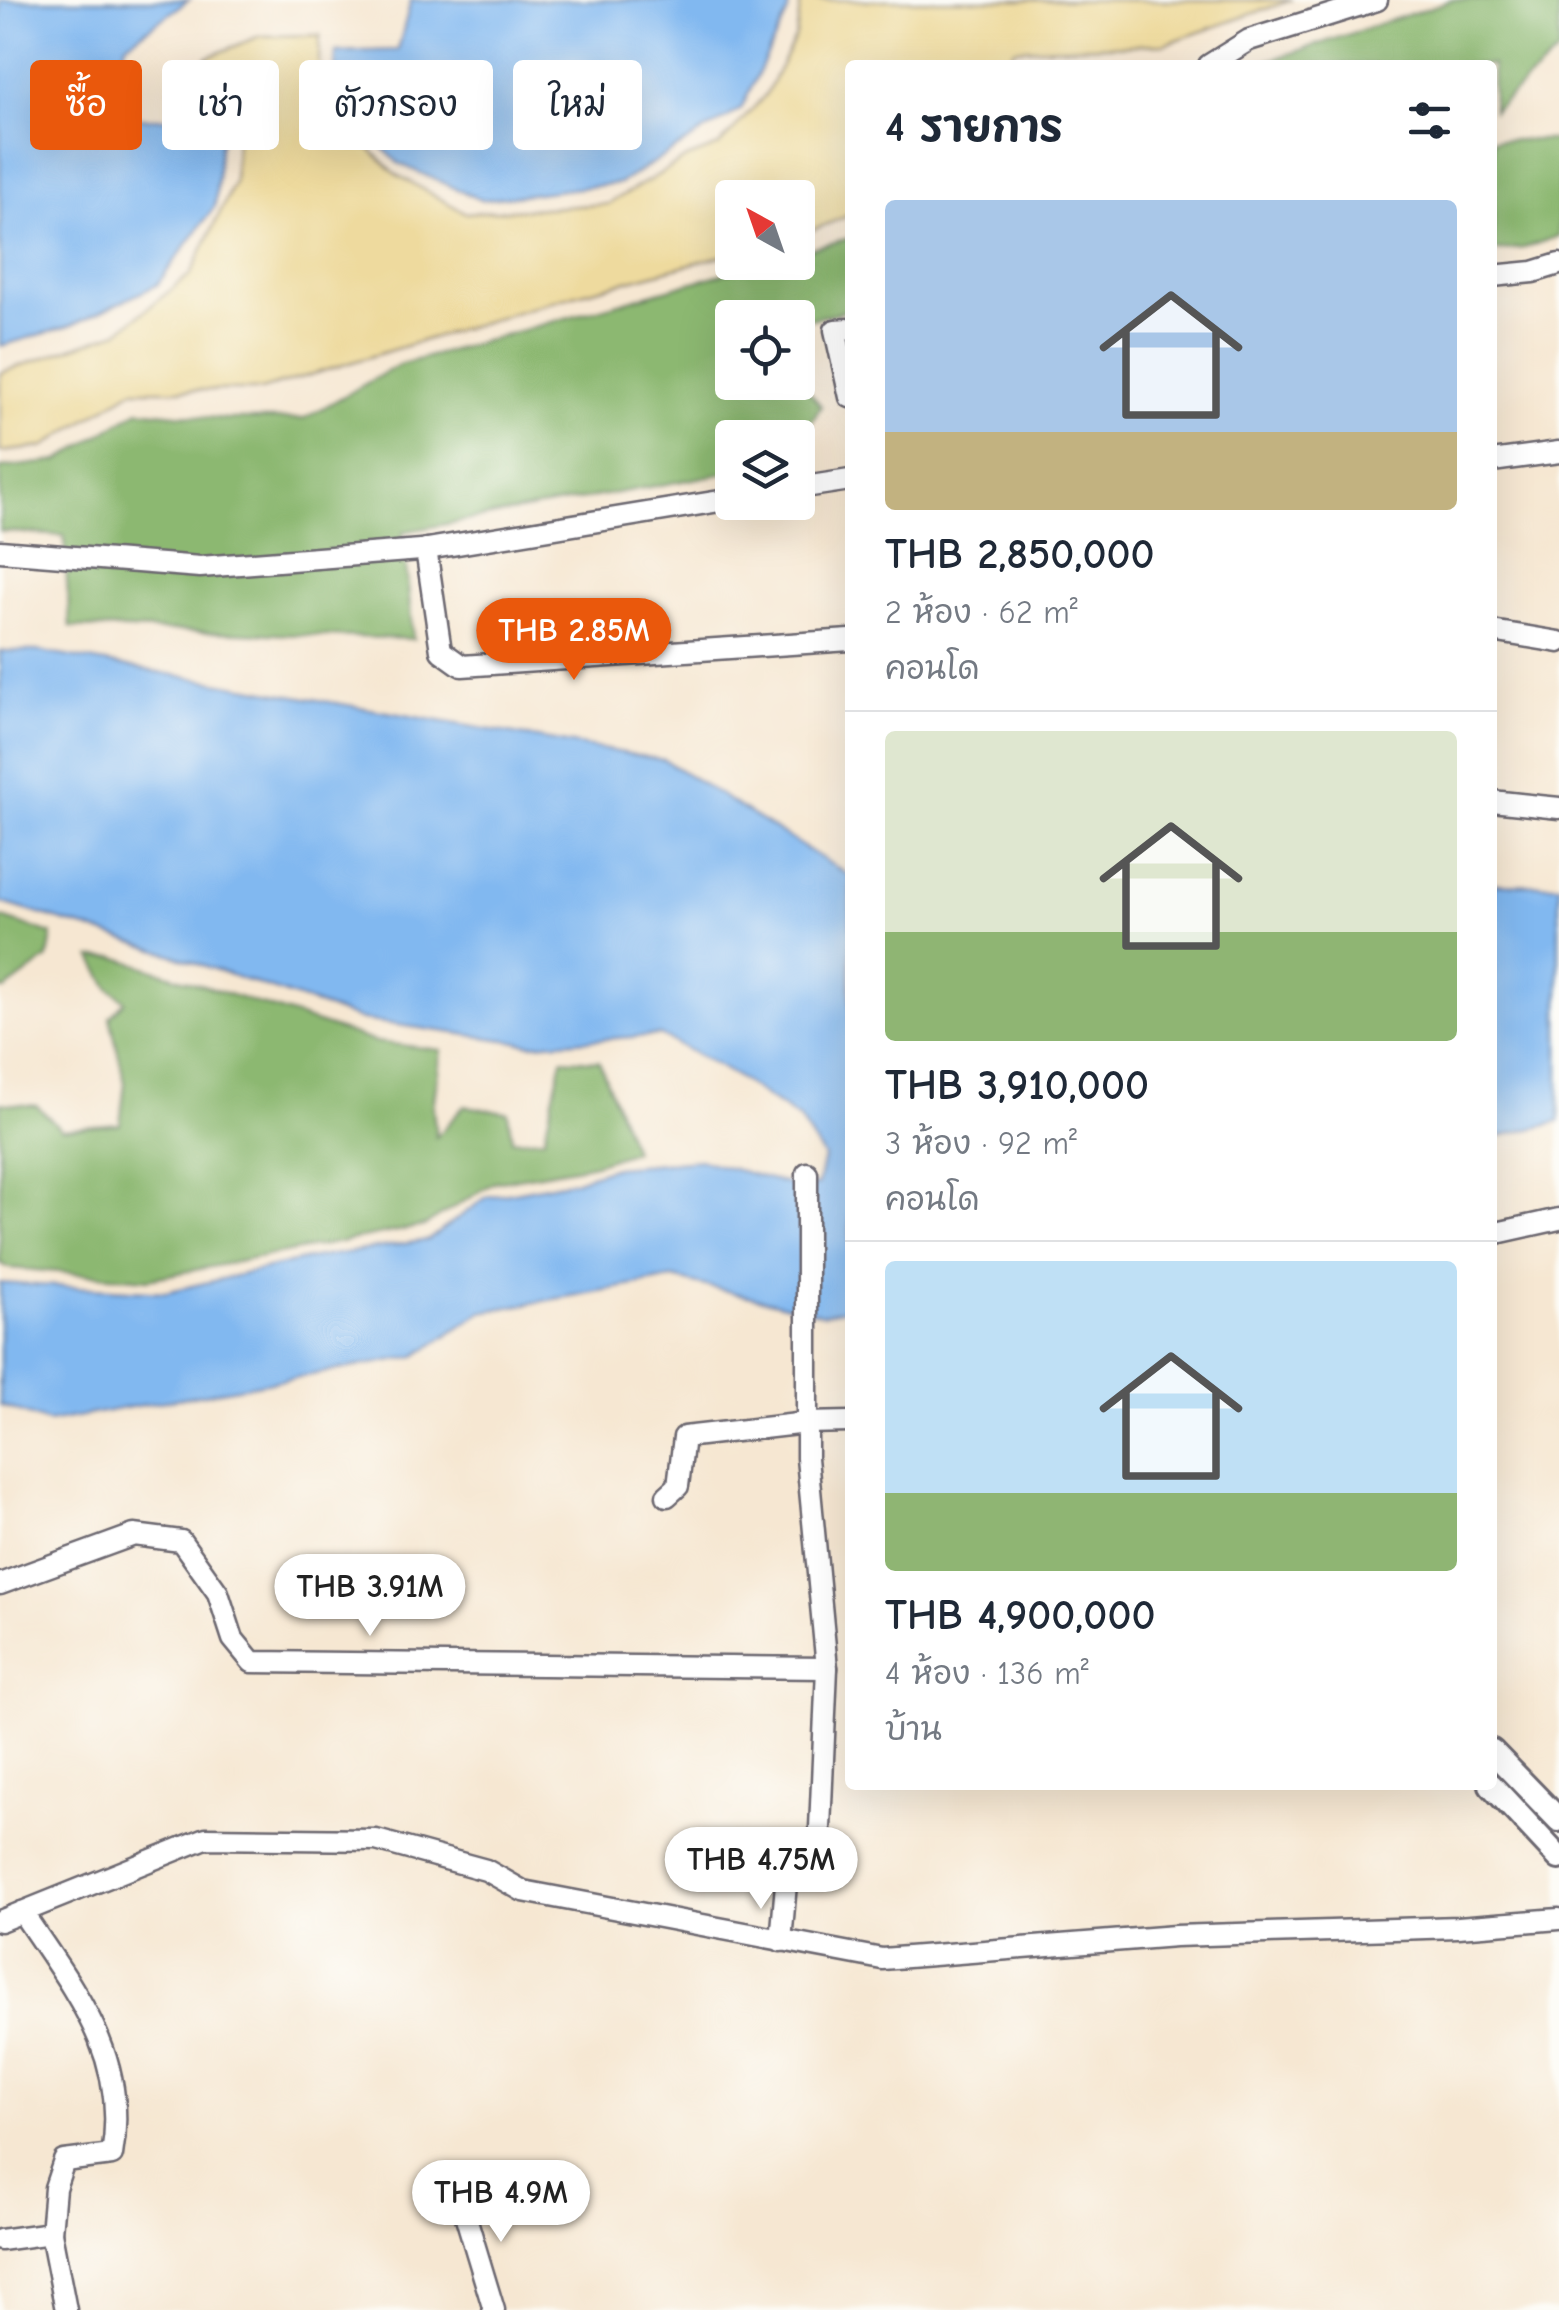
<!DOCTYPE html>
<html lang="th">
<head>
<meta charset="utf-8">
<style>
  :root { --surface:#fff; --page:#f6f6f7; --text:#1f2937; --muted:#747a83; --line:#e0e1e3; --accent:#ea580c }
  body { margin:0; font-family:"Comic Neue","Playpen Sans Thai",sans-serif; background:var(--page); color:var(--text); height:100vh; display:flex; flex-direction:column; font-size:38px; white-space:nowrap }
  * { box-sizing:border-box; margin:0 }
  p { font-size:32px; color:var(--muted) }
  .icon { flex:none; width:55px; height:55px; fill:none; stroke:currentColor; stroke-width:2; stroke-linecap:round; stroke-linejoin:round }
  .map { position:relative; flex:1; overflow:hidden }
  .sheet { position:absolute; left:845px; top:60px; width:652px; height:1730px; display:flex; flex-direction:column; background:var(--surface); border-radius:10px; box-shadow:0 10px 40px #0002 }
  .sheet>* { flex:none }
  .banner { position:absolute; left:30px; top:60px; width:665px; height:90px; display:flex; gap:20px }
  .needle { width:65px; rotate:320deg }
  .tools { position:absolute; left:715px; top:180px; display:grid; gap:20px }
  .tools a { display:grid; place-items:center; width:100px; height:100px; border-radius:10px; background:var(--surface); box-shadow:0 10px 40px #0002; font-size:50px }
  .price { position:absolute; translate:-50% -85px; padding:0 22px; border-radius:35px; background:#fff; color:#222; font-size:32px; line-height:65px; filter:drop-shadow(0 2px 5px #0008) }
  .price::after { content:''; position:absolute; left:50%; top:60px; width:30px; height:22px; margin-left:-15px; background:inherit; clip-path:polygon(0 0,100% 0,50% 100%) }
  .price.on { background:var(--accent); color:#fff }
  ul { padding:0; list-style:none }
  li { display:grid; align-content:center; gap:20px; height:530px; padding:0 40px }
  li+li { border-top:2px solid var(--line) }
  li span { display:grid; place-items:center; height:310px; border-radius:10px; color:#555 }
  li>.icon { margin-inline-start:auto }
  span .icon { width:180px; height:180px; fill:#fffc; stroke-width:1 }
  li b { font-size:42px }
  h2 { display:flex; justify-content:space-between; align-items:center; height:120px; padding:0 40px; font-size:42px }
  .pill { padding:0 35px; border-radius:10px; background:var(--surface); box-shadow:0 10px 40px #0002; font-size:35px; line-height:90px }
  .pill.on { background:var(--accent); color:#fff }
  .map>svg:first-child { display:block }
  .forest { fill:#8cb871; stroke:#576d56; stroke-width:2.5 }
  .sand { fill:#eeda9e; stroke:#887e6c; stroke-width:2.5 }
  .water { fill:#81b8f0; stroke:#526d96; stroke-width:2.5 }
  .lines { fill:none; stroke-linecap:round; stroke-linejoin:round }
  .minor-casing { stroke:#6c6770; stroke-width:25 }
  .tertiary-casing { stroke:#6c6770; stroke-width:28 }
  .minor { stroke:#fff; stroke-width:20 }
  .tertiary { stroke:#fff; stroke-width:22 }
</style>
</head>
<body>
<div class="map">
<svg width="1559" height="2310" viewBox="0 0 1559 2310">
  <rect width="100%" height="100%" fill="#fdfcf7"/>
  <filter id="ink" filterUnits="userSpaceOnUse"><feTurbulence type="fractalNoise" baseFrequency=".01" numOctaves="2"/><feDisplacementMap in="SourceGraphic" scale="20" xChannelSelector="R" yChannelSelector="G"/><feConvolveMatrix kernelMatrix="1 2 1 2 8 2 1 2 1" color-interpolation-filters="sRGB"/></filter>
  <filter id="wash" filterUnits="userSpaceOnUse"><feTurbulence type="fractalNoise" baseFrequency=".0048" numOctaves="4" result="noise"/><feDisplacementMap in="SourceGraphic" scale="40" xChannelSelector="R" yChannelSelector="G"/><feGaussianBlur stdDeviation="2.25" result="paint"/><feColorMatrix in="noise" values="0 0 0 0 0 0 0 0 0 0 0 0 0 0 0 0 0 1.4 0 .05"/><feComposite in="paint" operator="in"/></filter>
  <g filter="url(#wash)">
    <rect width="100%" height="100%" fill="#f6e7d2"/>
    <!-- forest -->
    <g class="forest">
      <path d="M1452,0H1559V52L1493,111L1492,65H1256Z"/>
      <path d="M1493,140H1559V236L1524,248L1493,251Z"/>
      <path d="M850,238V310L798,322V318H732V382H798V378L821,406L798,444V438H732V472L403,532L413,639L70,627L64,536L0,531V468L58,461L139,410L226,419H303L399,365L761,263L798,262V252Z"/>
      <path d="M0,917L52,934L48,958L5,990L0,989Z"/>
      <path d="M115,957L376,1042L441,1050L433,1108L436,1137L464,1106L508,1112L512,1140L544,1138L562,1059L599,1061L634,1151L591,1165L495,1182L424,1226L148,1279L9,1268L0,1263V1103L37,1106L61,1129L120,1124L125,1083L110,1017L125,1001L109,988L92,958Z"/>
    </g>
    <!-- sand -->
    <path class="sand" d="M801,0H1292L1165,44L1014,49L1006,65H850V215L798,236V198H732V253L563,298L261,390H133L43,447L0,452V373L118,332L191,274L234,183L237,119L206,58L260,36L320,35L319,62L335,115L396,174L466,213L608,204L687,158L719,146L766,94L796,36Z"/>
    <!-- water -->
    <g class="water">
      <path d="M0,0H189L126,44L110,95L134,118H172L192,77L222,119L215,206L157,285L70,326L0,346Z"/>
      <path d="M411,0H789L788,12L741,109L620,183L481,200L398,163L349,112L335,72L336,52L398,50Z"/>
      <path d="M0,651H37L664,760L850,876V1308L822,1314L673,1278L481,1312L416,1356L48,1422L0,1405V1283L166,1292L307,1259L428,1240L487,1197L573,1181L615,1167L700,1160L792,1185H818L824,1157L799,1119L734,1075L660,1035L533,1044L362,1020L158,950L0,902Z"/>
      <path d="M1493,884L1559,885V1122L1493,1138Z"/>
    </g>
  </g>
  <g filter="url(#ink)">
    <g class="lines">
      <defs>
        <g id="minor">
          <path d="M1209,65L1249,40L1377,0"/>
          <path d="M1492,276L1533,272L1559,264"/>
          <path d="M850,329L835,330L850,397"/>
          <path d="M1492,461L1559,452"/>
          <path d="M798,488L850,480"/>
          <path d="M426,549L441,651L462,666L850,640"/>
          <path d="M0,551L200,567L421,550L732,499"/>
          <path d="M1492,631L1559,642"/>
          <path d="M1492,801L1559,808"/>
          <path d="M1492,1234L1559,1219"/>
          <path d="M667,1496L678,1486L684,1437L806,1423L850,1422"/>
          <path d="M0,1584L134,1535L181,1541L218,1593L233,1639L252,1662L827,1668"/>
          <path d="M22,1912C73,1989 130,2056 112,2155L64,2161L55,2188L51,2233"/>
          <path d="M0,1921L206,1838L376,1840L486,1870L523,1891L882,1959L1175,1936L1458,1927L1559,1919"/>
          <path d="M781,1941L786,1884L819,1851L827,1668L807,1458V1173"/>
          <path d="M459,2194L494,2310"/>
          <path d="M0,2240L51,2233L66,2310"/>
        </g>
        <g id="tertiary">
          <path d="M1492,1751L1559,1820"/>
          <path d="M1491,1785L1559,1858"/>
        </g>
      </defs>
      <!-- minor casing -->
      <use href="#minor" class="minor-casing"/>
      <!-- tertiary casing -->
      <use href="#tertiary" class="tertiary-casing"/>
      <!-- minor -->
      <use href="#minor" class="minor"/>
      <!-- tertiary -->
      <use href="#tertiary" class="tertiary"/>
    </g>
  </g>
</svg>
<div class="tools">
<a><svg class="needle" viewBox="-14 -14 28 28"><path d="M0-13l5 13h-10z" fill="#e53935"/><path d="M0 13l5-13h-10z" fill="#747a83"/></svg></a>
<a><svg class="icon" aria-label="locate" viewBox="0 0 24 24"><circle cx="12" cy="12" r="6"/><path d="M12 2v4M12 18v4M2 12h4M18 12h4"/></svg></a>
<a><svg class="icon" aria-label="layers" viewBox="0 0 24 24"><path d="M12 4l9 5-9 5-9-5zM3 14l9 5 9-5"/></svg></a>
</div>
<b class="price on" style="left:574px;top:683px">THB 2.85M</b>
<b class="price" style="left:370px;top:1639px">THB 3.91M</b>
<b class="price" style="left:761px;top:1912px">THB 4.75M</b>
<b class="price" style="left:501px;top:2245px">THB 4.9M</b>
<div class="banner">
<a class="pill on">ซื้อ</a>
<a class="pill">เช่า</a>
<a class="pill">ตัวกรอง</a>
<a class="pill">ใหม่</a>
</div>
<section class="sheet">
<h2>4 รายการ<svg class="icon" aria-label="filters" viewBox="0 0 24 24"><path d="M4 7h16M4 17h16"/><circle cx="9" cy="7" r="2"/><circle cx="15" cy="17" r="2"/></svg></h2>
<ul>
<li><span style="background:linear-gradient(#a9c7e8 75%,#c2b280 0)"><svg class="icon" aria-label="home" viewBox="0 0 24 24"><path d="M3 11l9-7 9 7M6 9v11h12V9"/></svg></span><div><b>THB 2,850,000</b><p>2 ห้อง · 62 m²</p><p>คอนโด</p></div></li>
<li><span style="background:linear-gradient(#dfe7d0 65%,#8fb573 0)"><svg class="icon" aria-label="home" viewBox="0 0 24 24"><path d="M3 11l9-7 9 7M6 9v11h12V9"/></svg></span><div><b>THB 3,910,000</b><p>3 ห้อง · 92 m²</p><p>คอนโด</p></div></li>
<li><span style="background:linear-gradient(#bfe0f5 75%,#8fb573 0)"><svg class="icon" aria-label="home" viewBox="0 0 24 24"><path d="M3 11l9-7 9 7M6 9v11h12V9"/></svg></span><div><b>THB 4,900,000</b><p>4 ห้อง · 136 m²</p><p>บ้าน</p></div></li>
</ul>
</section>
</div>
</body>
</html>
